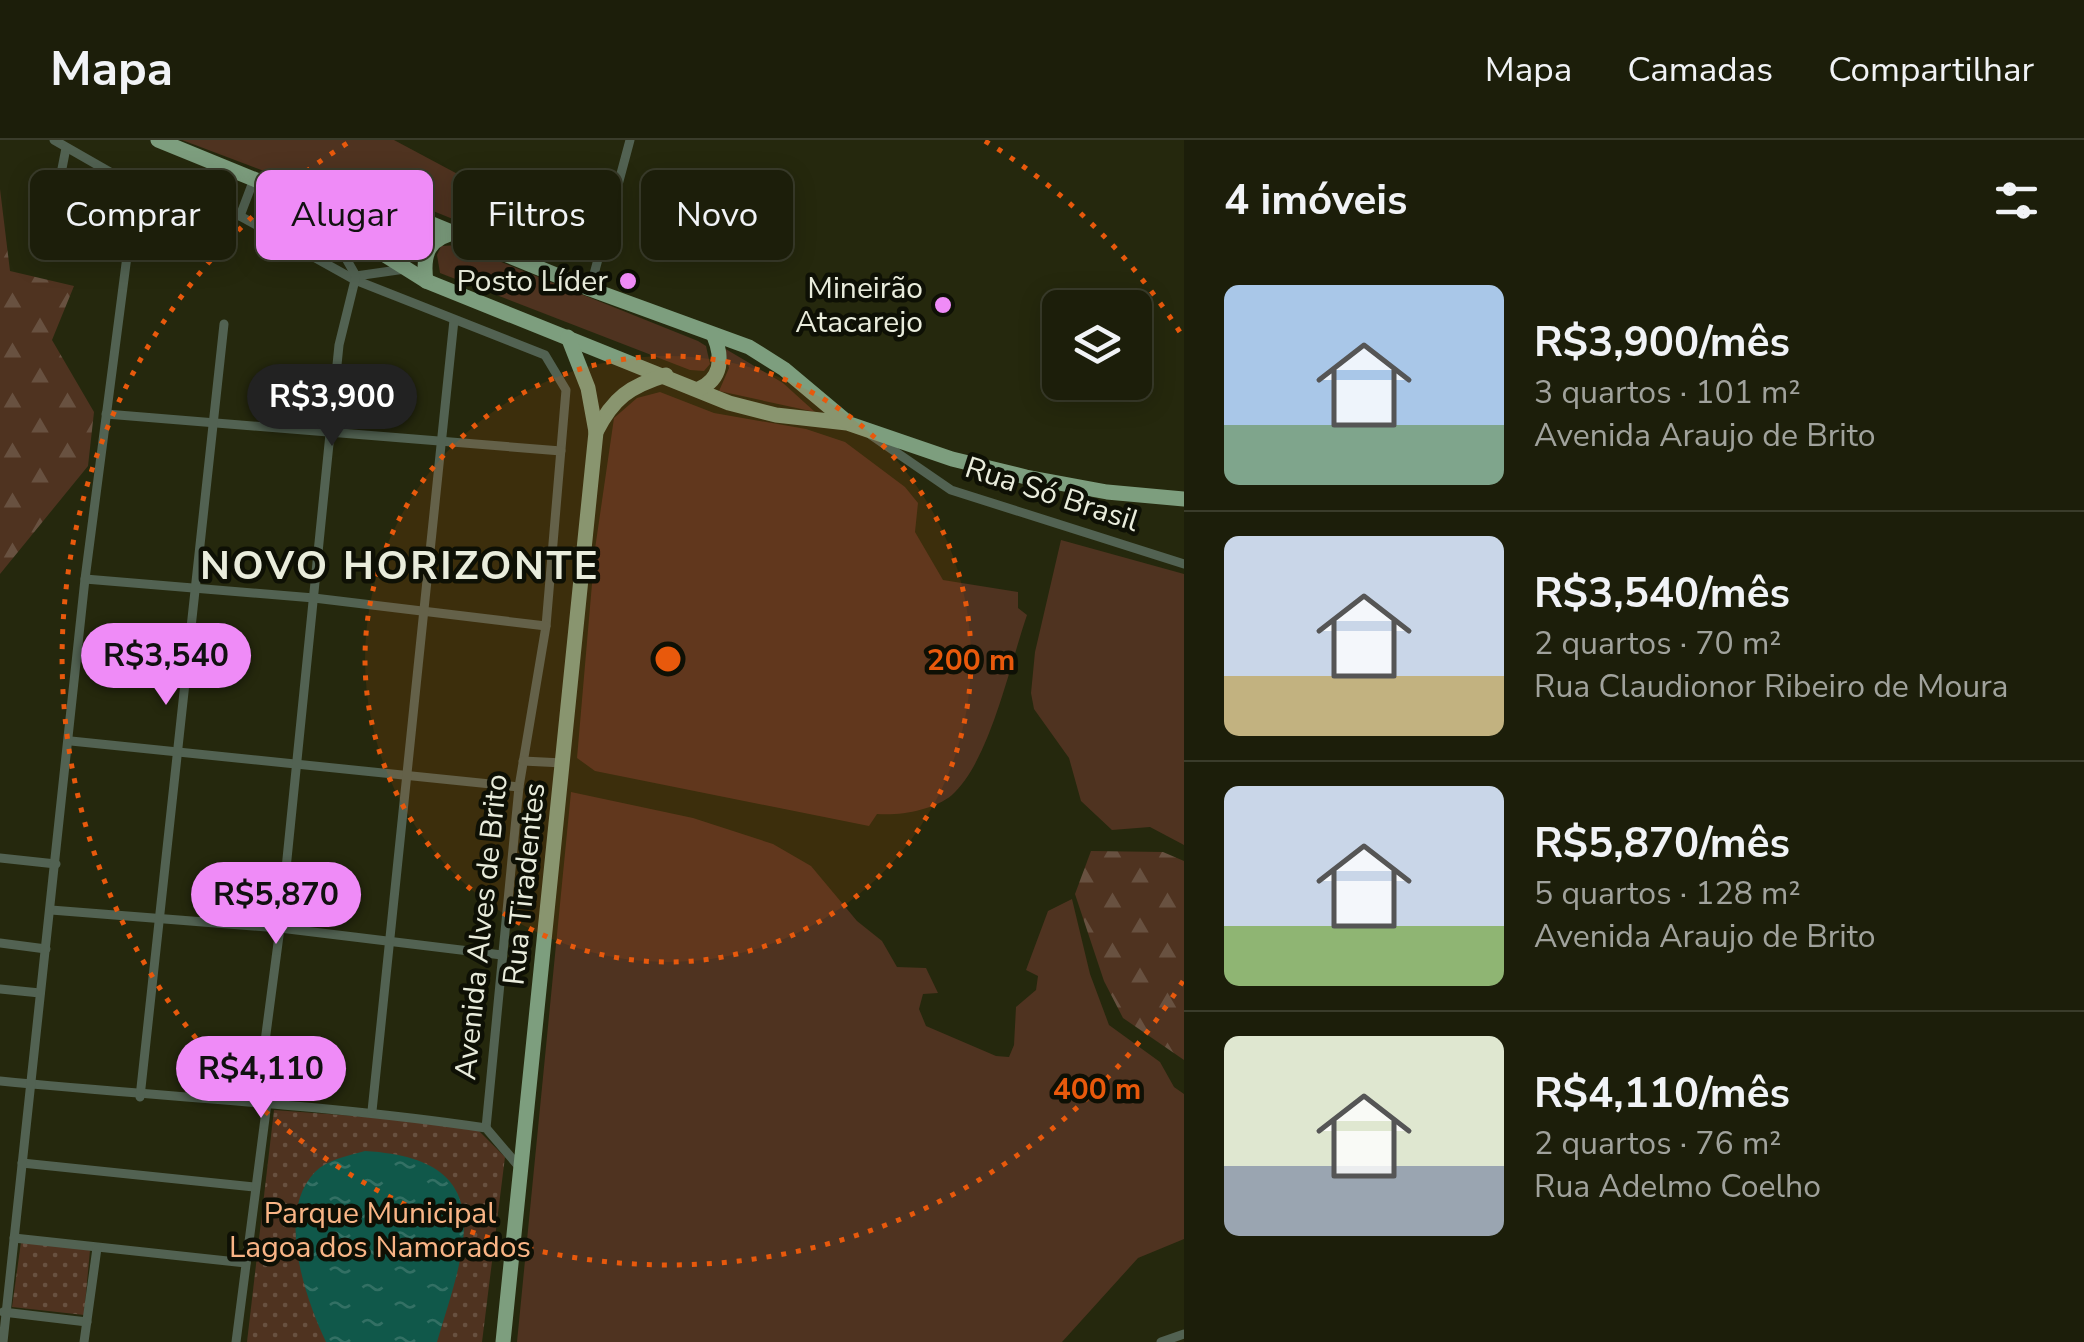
<!DOCTYPE html>
<html lang="pt">
<head>
<meta charset="utf-8">
<style>
  :root { --surface:#1c1e0a; --page:#252713; --text:#f1f3f6; --muted:#a0a29c; --line:#3a3c2b; --accent:#ef8bf7 }
  body { margin:0; font-family:"Nunito Sans",sans-serif; background:var(--page); color:var(--text); height:100vh; display:flex; flex-direction:column; font-size:38px; white-space:nowrap }
  * { box-sizing:border-box; margin:0 }
  p { font-size:32px; color:var(--muted) }
  .icon { flex:none; width:55px; height:55px; fill:none; stroke:currentColor; stroke-width:2; stroke-linecap:round; stroke-linejoin:round }
  .map { position:relative; flex:1; overflow:hidden }
  .panel { display:flex; flex-direction:column; background:var(--surface); width:900px }
  .panel>* { flex:none }
  .hud { position:absolute; left:30px; top:30px; width:950px; height:90px; display:flex; gap:20px }
  .controls { position:absolute; left:1042px; top:150px; display:grid; gap:20px }
  .controls a { display:grid; place-items:center; width:110px; height:110px; border-radius:15px; background:var(--surface); box-shadow:0 5px 25px #0003,0 0 0 2px var(--line); font-size:50px }
  .price { position:absolute; translate:-50% -85px; padding:0 22px; border-radius:35px; background:var(--accent); color:#111; font-size:32px; line-height:65px; filter:drop-shadow(0 2px 5px #0008) }
  .price::after { content:''; position:absolute; left:50%; top:60px; width:30px; height:22px; margin-left:-15px; background:inherit; clip-path:polygon(0 0,100% 0,50% 100%) }
  .price.active { background:#222; color:#fff }
  ul { padding:0; list-style:none }
  li { display:flex; align-items:center; gap:30px; height:250px; padding:0 40px }
  li+li { border-top:2px solid var(--line) }
  li span { display:grid; place-items:center; flex:none; width:280px; height:200px; border-radius:15px; color:#555 }
  li>.icon { margin-inline-start:auto }
  span .icon { width:120px; height:120px; fill:#fffc; stroke-width:1 }
  li b { font-size:42px }
  h2 { display:flex; justify-content:space-between; align-items:center; height:120px; padding:0 40px; font-size:42px }
  .chip { padding:0 35px; border-radius:15px; background:var(--surface); box-shadow:0 5px 25px #0003,0 0 0 2px var(--line); font-size:35px; line-height:90px }
  .chip.active { background:var(--accent); color:#111 }
  header { display:flex; align-items:center; gap:60px; box-sizing:border-box; height:140px; padding:0 50px; background:var(--surface); border-bottom:2px solid var(--line) }
  header strong { font-size:48px }
  nav { display:flex; gap:55px; margin-inline-start:auto; font-size:35px }
  main { display:flex; flex:1; min-height:0 }
  .map>svg:first-child { display:block }
  .grass { fill:#4f3320 }
  .forest { fill:url(#forest-firs) }
  .park { fill:url(#park-dots) }
  .water { fill:url(#water-ripples) }
  .lines { fill:none; stroke-linecap:round; stroke-linejoin:round }
  .street { stroke:#526252; stroke-width:9 }
  .primary { stroke:#7d9e7e; stroke-width:15 }
  .ring { fill:none; stroke:#e8590c; stroke-width:5; stroke-dasharray:5 10 }
  .poi-dot { fill:#ef8bf7; stroke:#0e1005; stroke-width:4 }
  .labels { text-anchor:middle; stroke-width:9; stroke-linejoin:round; paint-order:stroke }
  .poi-label { font-size:30px; fill:#e9ecdc; stroke:#0e1005; text-anchor:end }
  .street-label { font-size:30px; fill:#e9ecdc; stroke:#0e1005 }
  .park-label { font-size:30px; fill:#fab586; stroke:#0e1005 }
  .district-label { font-size:40px; font-weight:bold; letter-spacing:2.5px; fill:#e9ecdc; stroke:#0e1005 }
  .centre { fill:#e8590c; stroke:#0e1005; stroke-width:5 }
  .ring-label { font-size:30px; text-anchor:middle; font-weight:bold; fill:#e8590c; stroke:#0e1005; stroke-width:9; stroke-linejoin:round; paint-order:stroke }
</style>
</head>
<body>
<header>
<strong>Mapa</strong>
<nav><a>Mapa</a><a>Camadas</a><a>Compartilhar</a></nav>
</header>
<main>
<div class="map">
<svg width="1184" height="1202" viewBox="0 0 1184 1202">
  <defs>
    <pattern id="forest-firs" width="22" height="20" patternUnits="userSpaceOnUse" patternTransform="scale(2.5)"><rect width="22" height="20" fill="#4f3320"/><path d="M5 1l3.5 6h-7zM16 11l3.5 6h-7z" fill="#685140"/></pattern>
    <pattern id="park-dots" width="8" height="8" patternUnits="userSpaceOnUse" patternTransform="scale(2.5)"><rect width="8" height="8" fill="#4f3320"/><path d="M2 2h.1M6 6h.1" fill="none" stroke="#685140" stroke-width="1.8" stroke-linecap="round"/></pattern>
    <pattern id="water-ripples" width="26" height="14" patternUnits="userSpaceOnUse" patternTransform="scale(2.5)"><rect width="26" height="14" fill="#10584a"/><path d="M2 4q2-2 4 0t4 0M15 11q2-2 4 0t4 0" fill="none" stroke="#337064"/></pattern>
  </defs>
  <rect width="100%" height="100%" fill="#25280d"/>
  <!-- grass -->
  <g class="grass">
    <path d="M182,0H394L521,68L502,99L347,36L296,43Z"/>
    <path d="M318,59L386,71L424,84L415,95L413,119Z"/>
    <path d="M459,105L698,201L706,206L710,224L704,231L690,230L440,133L437,115L441,106Z"/>
    <path d="M724,208L783,243L815,272L719,251L729,228Z"/>
    <path d="M660,252L714,273L806,289L845,302L905,347L918,363L915,392L943,440L1018,452V468L1027,475C1010,524 990,621 952,655C934,670 900,676 877,674L869,686L595,631L577,618L595,409L614,278L637,258Z"/>
    <path d="M1061,400L1184,434V705L1150,687L1112,690L1081,661L1069,618L1034,569L1031,553L1035,512Z"/>
    <path d="M571,652L693,678L773,704L811,726L857,781L882,801L897,827L926,828L938,853L923,854L919,869L926,886L996,916L1009,917L1014,905L1016,867L1036,850L1038,836L1026,830L1048,771L1072,759L1090,834L1109,885L1160,922L1174,947L1184,954V1099L1138,1118L1062,1202H517Z"/>
  </g>
  <!-- forest -->
  <g class="forest">
    <path d="M0,49L10,131L74,146L52,200L94,272L88,326L0,434Z"/>
    <path d="M1091,711L1163,712L1184,721V920L1123,878L1104,841L1075,754Z"/>
  </g>
  <!-- park -->
  <g class="park">
    <path d="M274,970L408,980L479,991L505,1017L482,1202H247Z"/>
    <path d="M21,1102L90,1110L84,1175L12,1167Z"/>
  </g>
  <!-- water -->
  <path class="water" d="M365,1011C503,1019 465,1108 437,1202H326C306,1160 275,1073 315,1032C328,1019 348,1016 365,1011Z"/>
  <g class="lines">
    <!-- street -->
    <g class="street">
      <path d="M54,0L136,47L240,76L355,140L545,215L566,250L546,486L519,647L486,988"/>
      <path d="M58,49L66,8"/>
      <path d="M213,68L219,24"/>
      <path d="M240,76L254,39"/>
      <path d="M356,136L405,129"/>
      <path d="M590,149L630,0"/>
      <path d="M106,274L561,311"/>
      <path d="M871,295L951,350L1184,424"/>
      <path d="M85,439L314,458L546,486"/>
      <path d="M71,601L519,647"/>
      <path d="M523,621L563,623"/>
      <path d="M0,718L56,724"/>
      <path d="M51,770L280,788L502,815"/>
      <path d="M0,803L46,809"/>
      <path d="M0,849L40,853"/>
      <path d="M0,941C162,957 324,964 486,988L521,1029"/>
      <path d="M140,957L224,184"/>
      <path d="M257,962L280,788L339,205L356,136L324,80"/>
      <path d="M372,971L454,180"/>
      <path d="M22,1023L254,1047"/>
      <path d="M14,1098L246,1123"/>
      <path d="M3,1172L87,1182"/>
      <path d="M3,1202L85,439L136,47"/>
      <path d="M84,1202L97,1108"/>
      <path d="M236,1202L267,963"/>
      <path d="M1161,1202L1184,1194"/>
    </g>
    <!-- primary -->
    <g class="primary">
      <path d="M158,0L283,51L426,141L729,263L776,275L847,283L952,319L1026,337L1107,352L1184,359"/>
      <path d="M287,52L393,68L590,149L749,207L784,229L846,281"/>
      <path d="M426,141C422,113 429,98 457,92"/>
      <path d="M699,249C722,239 723,218 714,196"/>
      <path d="M596,292C613,258 630,246 666,235"/>
      <path d="M503,1202L596,292L588,248L568,197"/>
    </g>
  </g>
  <!-- distance rings -->
  <circle cx="668" cy="519" r="303" fill="#e8590c" fill-opacity=".12"/>
  <g class="ring">
    <circle cx="668" cy="519" r="303"/>
    <path d="M1183 841A607 607 0 1 1 351 1M985 1A607 607 0 0 1 1183 197"/>
  </g>
  <!-- markers -->
  <g class="poi-dot">
    <circle cx="628" cy="141" r="10"/>
    <circle cx="943" cy="165" r="10"/>
  </g>
  <g class="labels">
    <!-- poi labels -->
    <g class="poi-label">
      <text x="608" y="151">Posto Líder</text>
      <text x="923" y="158">Mineirão<tspan x="923" dy="34">Atacarejo</tspan></text>
    </g>
    <!-- street labels -->
    <g class="street-label">
      <text transform="translate(1052 354) rotate(18)" y="10">Rua Só Brasil</text>
      <text transform="translate(524 744) rotate(-84)" y="10">Rua Tiradentes</text>
      <text transform="translate(481 787) rotate(-84)" y="10">Avenida Alves de Brito</text>
    </g>
    <!-- park labels -->
    <g class="park-label">
      <text x="380" y="1083">Parque Municipal<tspan x="380" dy="34">Lagoa dos Namorados</tspan></text>
    </g>
    <!-- district labels -->
    <g class="district-label">
      <text x="400" y="439">NOVO HORIZONTE</text>
    </g>
  </g>
  <circle cx="668" cy="519" r="15" class="centre"/>
  <g class="ring-label">
    <text x="971" y="530">200 m</text>
    <text x="1097" y="959">400 m</text>
  </g>
</svg>
<div class="controls">
<a><svg class="icon" aria-label="layers" viewBox="0 0 24 24"><path d="M12 4l9 5-9 5-9-5zM3 14l9 5 9-5"/></svg></a>
</div>
<b class="price active" style="left:332px;top:309px">R$3,900</b>
<b class="price" style="left:166px;top:568px">R$3,540</b>
<b class="price" style="left:276px;top:807px">R$5,870</b>
<b class="price" style="left:261px;top:981px">R$4,110</b>
<div class="hud">
<a class="chip">Comprar</a>
<a class="chip active">Alugar</a>
<a class="chip">Filtros</a>
<a class="chip">Novo</a>
</div>
</div>
<section class="panel">
<h2>4 imóveis<svg class="icon" aria-label="filters" viewBox="0 0 24 24"><path d="M4 7h16M4 17h16"/><circle cx="9" cy="7" r="2"/><circle cx="15" cy="17" r="2"/></svg></h2>
<ul>
<li><span style="background:linear-gradient(#a9c7e8 70%,#7fa58c 0)"><svg class="icon" aria-label="home" viewBox="0 0 24 24"><path d="M3 11l9-7 9 7M6 9v11h12V9"/></svg></span><div><b>R$3,900/mês</b><p>3 quartos · 101 m²</p><p>Avenida Araujo de Brito</p></div></li>
<li><span style="background:linear-gradient(#c9d6e8 70%,#c2b280 0)"><svg class="icon" aria-label="home" viewBox="0 0 24 24"><path d="M3 11l9-7 9 7M6 9v11h12V9"/></svg></span><div><b>R$3,540/mês</b><p>2 quartos · 70 m²</p><p>Rua Claudionor Ribeiro de Moura</p></div></li>
<li><span style="background:linear-gradient(#c9d6e8 70%,#8fb573 0)"><svg class="icon" aria-label="home" viewBox="0 0 24 24"><path d="M3 11l9-7 9 7M6 9v11h12V9"/></svg></span><div><b>R$5,870/mês</b><p>5 quartos · 128 m²</p><p>Avenida Araujo de Brito</p></div></li>
<li><span style="background:linear-gradient(#dfe7d0 65%,#9aa5b1 0)"><svg class="icon" aria-label="home" viewBox="0 0 24 24"><path d="M3 11l9-7 9 7M6 9v11h12V9"/></svg></span><div><b>R$4,110/mês</b><p>2 quartos · 76 m²</p><p>Rua Adelmo Coelho</p></div></li>
</ul>
</section>
</main>
</body>
</html>
